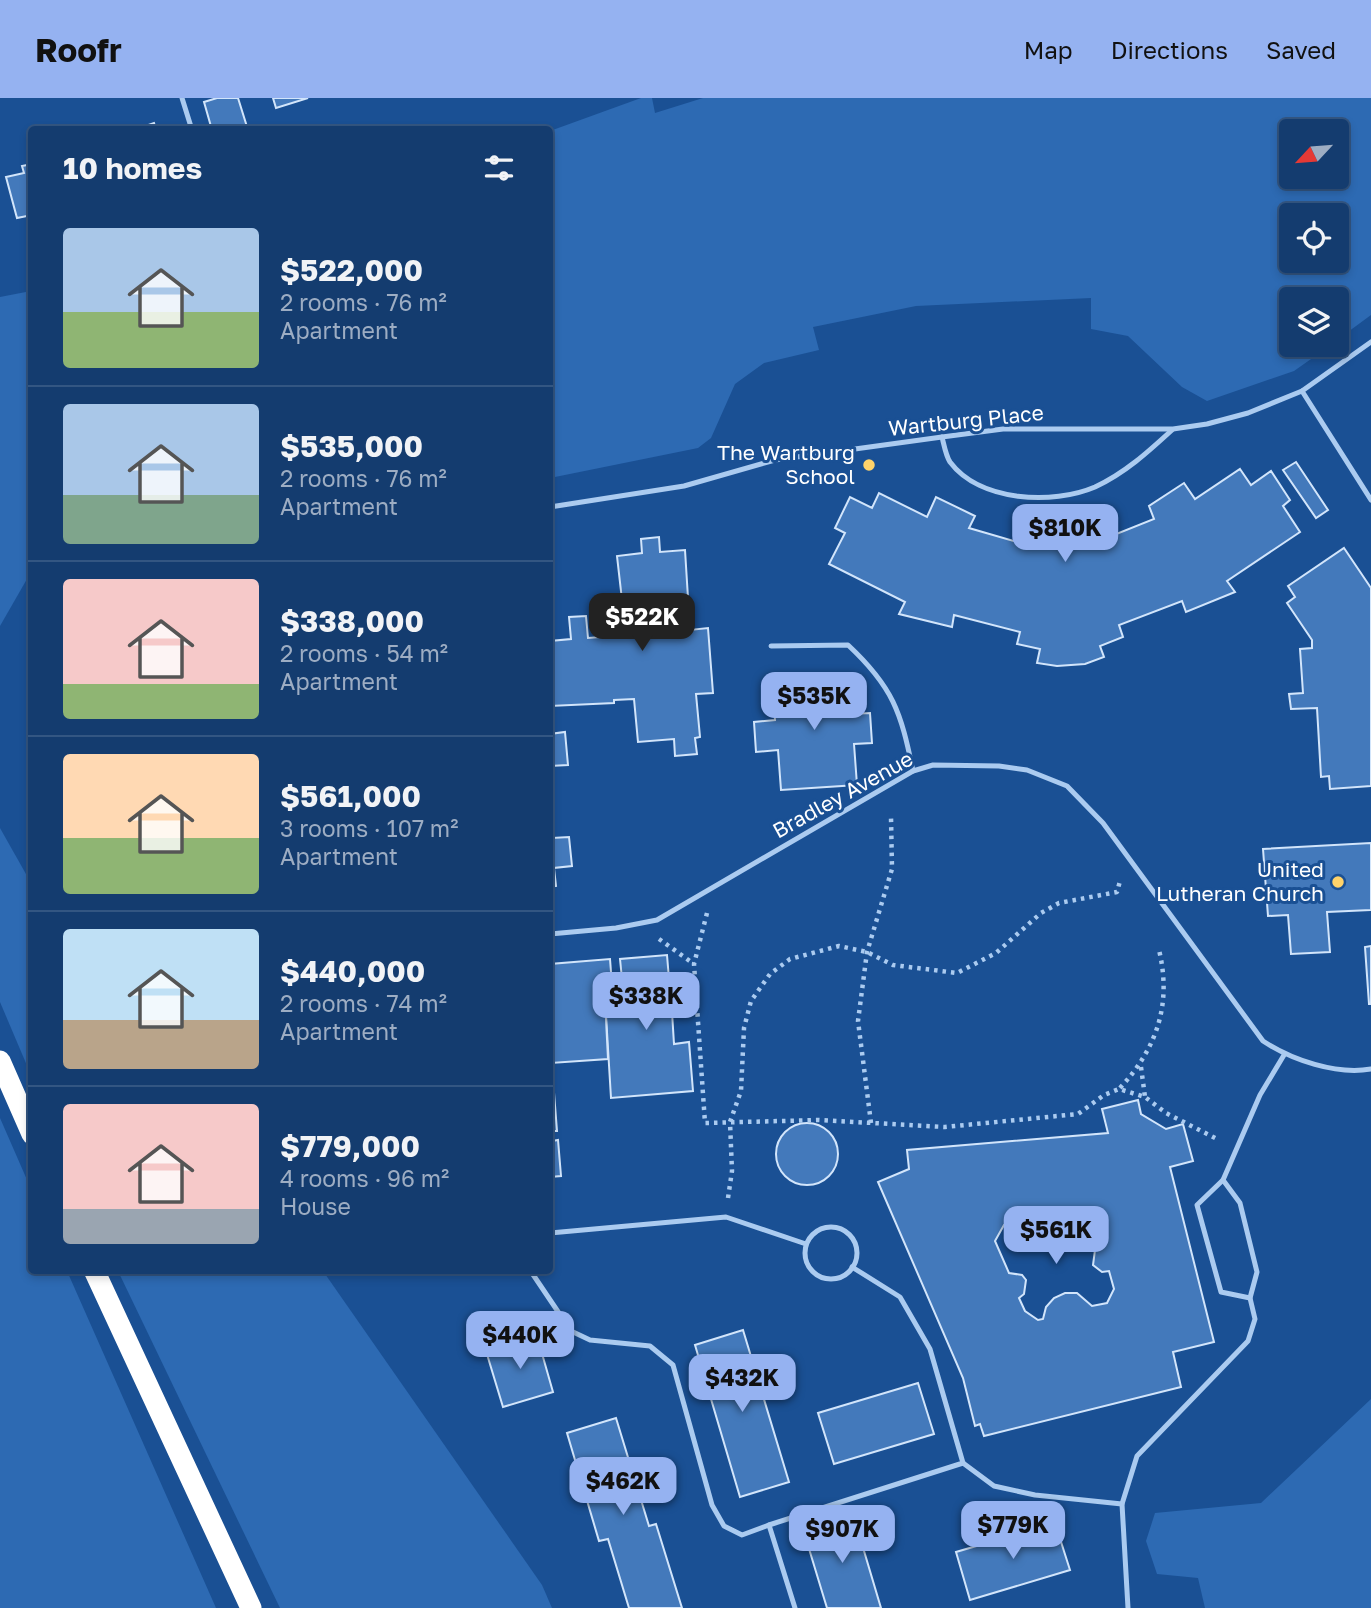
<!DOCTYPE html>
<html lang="en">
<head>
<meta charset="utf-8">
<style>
  :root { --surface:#143c6f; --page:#214777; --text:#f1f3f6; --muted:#9dadc3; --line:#335682; --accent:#95b2f1 }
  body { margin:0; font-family:"Golos Text",sans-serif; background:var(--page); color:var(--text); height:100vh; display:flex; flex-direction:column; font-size:26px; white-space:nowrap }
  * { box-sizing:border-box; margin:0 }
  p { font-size:23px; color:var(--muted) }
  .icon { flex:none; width:38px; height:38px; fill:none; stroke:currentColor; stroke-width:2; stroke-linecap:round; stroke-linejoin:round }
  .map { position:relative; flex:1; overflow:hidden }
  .side { position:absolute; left:28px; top:28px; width:525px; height:1148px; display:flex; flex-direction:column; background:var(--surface); border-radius:7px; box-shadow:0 4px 10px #0003,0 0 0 2px var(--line) }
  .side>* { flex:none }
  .needle { width:46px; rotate:244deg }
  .buttons { position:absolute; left:1279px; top:21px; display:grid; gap:14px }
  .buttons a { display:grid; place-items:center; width:70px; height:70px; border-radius:7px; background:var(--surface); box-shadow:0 4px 10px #0003,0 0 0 2px var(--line); font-size:35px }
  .price { position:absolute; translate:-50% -60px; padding:0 16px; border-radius:14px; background:var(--accent); color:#111; font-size:23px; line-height:46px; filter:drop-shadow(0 2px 4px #0008) }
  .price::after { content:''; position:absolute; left:50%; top:42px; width:21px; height:16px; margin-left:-10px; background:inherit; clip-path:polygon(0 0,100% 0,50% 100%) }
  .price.current { background:#222; color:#fff }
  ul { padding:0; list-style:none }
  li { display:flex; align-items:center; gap:21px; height:175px; padding:0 35px }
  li+li { border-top:2px solid var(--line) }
  li span { display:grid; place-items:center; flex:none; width:196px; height:140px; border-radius:7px; color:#555 }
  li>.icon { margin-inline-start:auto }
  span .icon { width:84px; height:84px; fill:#fffc; stroke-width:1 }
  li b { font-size:30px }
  h2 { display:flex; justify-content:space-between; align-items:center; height:84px; padding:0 35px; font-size:30px }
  header { display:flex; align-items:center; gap:42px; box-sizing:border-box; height:98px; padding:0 35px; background:var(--accent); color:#111 }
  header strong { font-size:33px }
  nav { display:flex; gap:38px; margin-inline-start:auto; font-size:24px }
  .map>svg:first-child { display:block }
  .green { fill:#2d6ab3; fill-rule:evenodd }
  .building { fill:#4379bb; stroke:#d2e5fb; stroke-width:2; fill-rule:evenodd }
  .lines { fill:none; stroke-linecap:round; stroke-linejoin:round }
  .path { stroke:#abcbf0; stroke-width:4.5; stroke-dasharray:3.5 5; stroke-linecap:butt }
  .service { stroke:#abcbf0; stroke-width:5 }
  .motorway { stroke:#fff; stroke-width:21 }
  .poi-dot { fill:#ffd36a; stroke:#1a5094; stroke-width:2.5 }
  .labels { text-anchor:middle; stroke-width:6; stroke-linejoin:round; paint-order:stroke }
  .street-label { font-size:21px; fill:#fff; stroke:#1a5094 }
  .poi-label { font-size:21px; fill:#fff; stroke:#1a5094; text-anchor:end }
</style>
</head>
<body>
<header>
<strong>Roofr</strong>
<nav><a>Map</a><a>Directions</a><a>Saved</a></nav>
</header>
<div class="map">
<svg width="1371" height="1510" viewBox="0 0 1371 1510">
  <rect width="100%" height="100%" fill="#1a5094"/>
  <!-- green -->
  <g class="green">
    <path d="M641,0H652L655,15L703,0H1371V217L1337,242V201H1292V247H1331L1294,273L1207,303L1182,289L1128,238L1091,231V200L916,208L813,229L819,252L764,265L735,286L711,340L698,350L550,380V33ZM1292,33H1337V79H1292ZM1292,117H1337V163H1292Z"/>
    <path d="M31,193V474L0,528V199Z"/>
    <path d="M0,730L31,785V977L0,904Z"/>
    <path d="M0,1020L31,1091L32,1172L67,1173L216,1510H0Z"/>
    <path d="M118,1173H323L542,1487L552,1510H280Z"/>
    <path d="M1371,1301V1510H1205L1198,1480L1157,1476L1146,1443L1155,1415L1261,1405Z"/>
  </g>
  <!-- building -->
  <g class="building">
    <path d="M217,0H238L248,32H212L204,4Z"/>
    <path d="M273,0H308L276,10Z"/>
    <path d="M154,25L156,31L166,28L167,32H134Z"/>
    <path d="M32,66V117L17,120L6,79L24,75L22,68Z"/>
    <path d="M1296,364L1328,412L1316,420L1283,372Z"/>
    <path d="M1240,371L1251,387L1271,373L1290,402L1283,408L1300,434L1227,483L1235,494L1186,514L1182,503L1119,527L1123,539L1100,548L1104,559L1085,566L1057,568L1037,565L1040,551L1017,546L1020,534L954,517L952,529L899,516L905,504L829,466L845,435L835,430L850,399L872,410L879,395L927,419L936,399L975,418L969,430L1024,446L1027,434L1039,437L1070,435L1092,426L1099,443L1154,421L1149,408L1184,385L1195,401Z"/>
    <path d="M659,439L660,454L685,452L690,532L708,530L713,595L696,596L700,639L695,640L697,656L675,658L674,641L638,644L634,601L614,602V605L550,608V543L571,541L569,519L586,518L588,540L626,537L617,458L642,455L641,441Z"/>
    <path d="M1344,450L1371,490V688L1330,691L1329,678L1321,679L1317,610L1291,611L1289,596L1303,595L1300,551L1312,550V542L1287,505L1295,499L1288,488Z"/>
    <path d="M849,577L852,616L870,615L872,645L854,646L857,687L781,692L778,652L756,654L754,624L775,622L772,582Z"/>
    <path d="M565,634L568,667L550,668V636Z"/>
    <path d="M550,712L552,740L569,739L572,768L554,770L556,788L550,789Z"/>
    <path d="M1371,745V812L1327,814L1330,854L1291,856L1288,817L1268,818L1263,751Z"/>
    <path d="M1371,848V906H1369L1365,849Z"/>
    <path d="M667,857L670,893L683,892L685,913L672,914L674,946L689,944L693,993L611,1000L605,901L613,900L612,881H622L620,861Z"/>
    <path d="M610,861L613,900L605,901L608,961L551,965L550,866Z"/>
    <path d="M550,943L557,1033H551L552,1043L558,1042L561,1078L550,1079Z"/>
    <path d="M1138,1002L1141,1016L1166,1031L1183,1026L1193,1063L1170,1069L1214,1244L1173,1254L1181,1289L984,1338L980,1326L975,1328L963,1280L878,1084L909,1071L907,1052L1108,1035L1102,1011ZM1087,1120L1098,1128L1103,1148L1095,1152L1093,1167L1102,1174L1109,1173L1114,1191L1107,1205L1092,1208L1077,1195H1065L1054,1200L1046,1209L1043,1221L1038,1222L1025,1213L1019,1200L1024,1196L1026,1182L1022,1177L1009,1175L995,1143L1004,1127L1040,1124L1044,1134L1055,1137L1061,1134L1065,1122Z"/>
    <circle cx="807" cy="1056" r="31"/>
    <path d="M743,1232L789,1384L740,1399L695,1247Z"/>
    <path d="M537,1238L553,1294L503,1309L486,1253Z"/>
    <path d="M918,1285L934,1336L834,1366L818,1315Z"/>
    <path d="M616,1320L649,1428L656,1426L682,1510H629L608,1441L599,1443L567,1335Z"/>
    <path d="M853,1416L881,1510H827L803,1431Z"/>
    <path d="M1055,1425L1070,1472L970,1502L956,1454Z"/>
  </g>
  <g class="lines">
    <!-- path -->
    <g class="path">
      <path d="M707,815L694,866L705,1025L819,1022L945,1029L1078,1016L1104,997L1119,991L1145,999L1166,1015L1217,1041"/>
      <path d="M659,841L694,866"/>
      <path d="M1141,969L1145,999"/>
      <path d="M1120,990C1157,950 1172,906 1159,852"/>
      <path d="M871,1025L858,923L867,854L892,771L891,719"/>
      <path d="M728,1100L732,1073L730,1024L741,993L744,930L751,903L770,876L790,861L839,848L867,854L893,867L957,875L996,855L1041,815L1059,805L1117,794L1120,783"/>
    </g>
    <!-- service -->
    <g class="service">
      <path d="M182,0L192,32"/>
      <path d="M1302,293L1371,402"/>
      <path d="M942,339C944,347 946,358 950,364C980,404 1053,407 1095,389C1125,375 1148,354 1172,332"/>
      <path d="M550,409L684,388L775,362L942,339L1003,331H1173L1207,326L1248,315L1302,293L1371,244"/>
      <path d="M771,548L848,547C893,589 901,614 913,673"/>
      <path d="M550,836L616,830L657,822L913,673L933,667L999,668L1027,672L1067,688L1103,725L1263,943C1292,962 1336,977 1371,971"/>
      <path d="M1223,1082L1197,1107L1221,1194L1250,1200"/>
      <circle cx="831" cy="1155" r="26"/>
      <path d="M550,1135L726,1119L806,1146"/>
      <path d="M530,1172L571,1233L590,1242L650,1248L673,1267L712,1407L724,1428L742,1437L769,1427L795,1510"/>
      <path d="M963,1365L994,1388L1035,1397L1122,1406"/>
      <path d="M769,1427L963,1365L930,1251L900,1199L852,1169"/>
      <path d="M1128,1510L1122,1406L1137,1358L1248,1243L1255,1221L1250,1200L1257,1174L1240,1105L1223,1082L1260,997L1284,957"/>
    </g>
    <!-- motorway -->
    <g class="motorway">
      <path d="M0,963L32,1036"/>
      <path d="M94,1172L251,1510"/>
    </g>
  </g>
  <!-- markers -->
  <g class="poi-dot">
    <circle cx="869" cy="367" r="7"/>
    <circle cx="1338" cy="784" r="7"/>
  </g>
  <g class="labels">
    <!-- street labels -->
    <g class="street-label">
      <text transform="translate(966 323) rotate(-6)" y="7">Wartburg Place</text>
      <text transform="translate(843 697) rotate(-29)" y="7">Bradley Avenue</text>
    </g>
    <!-- poi labels -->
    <g class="poi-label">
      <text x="855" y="362">The Wartburg<tspan x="855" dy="24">School</tspan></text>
      <text x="1324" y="779">United<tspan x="1324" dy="24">Lutheran Church</tspan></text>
    </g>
  </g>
</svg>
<div class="buttons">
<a><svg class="needle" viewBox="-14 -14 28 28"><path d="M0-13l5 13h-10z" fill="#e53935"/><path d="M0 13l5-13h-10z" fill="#9dadc3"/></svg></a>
<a><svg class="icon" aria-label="locate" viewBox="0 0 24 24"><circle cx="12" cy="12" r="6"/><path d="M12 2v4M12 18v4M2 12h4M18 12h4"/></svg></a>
<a><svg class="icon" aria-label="layers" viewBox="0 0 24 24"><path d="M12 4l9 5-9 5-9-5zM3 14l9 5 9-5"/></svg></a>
</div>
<b class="price" style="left:1065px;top:466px">$810K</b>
<b class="price current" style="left:642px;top:555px">$522K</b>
<b class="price" style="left:814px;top:634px">$535K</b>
<b class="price" style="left:646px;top:934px">$338K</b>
<b class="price" style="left:1056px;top:1168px">$561K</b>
<b class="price" style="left:520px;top:1273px">$440K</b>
<b class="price" style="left:742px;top:1316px">$432K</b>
<b class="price" style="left:623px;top:1419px">$462K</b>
<b class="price" style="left:1013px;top:1463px">$779K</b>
<b class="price" style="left:842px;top:1467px">$907K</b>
<section class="side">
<h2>10 homes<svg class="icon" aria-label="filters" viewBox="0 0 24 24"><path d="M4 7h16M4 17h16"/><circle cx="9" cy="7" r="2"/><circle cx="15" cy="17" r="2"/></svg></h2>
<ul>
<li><span style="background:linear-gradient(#a9c7e8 60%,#8fb573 0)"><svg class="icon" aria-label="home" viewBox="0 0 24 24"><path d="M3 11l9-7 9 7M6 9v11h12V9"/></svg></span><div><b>$522,000</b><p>2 rooms · 76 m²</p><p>Apartment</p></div></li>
<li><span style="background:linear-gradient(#a9c7e8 65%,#7fa58c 0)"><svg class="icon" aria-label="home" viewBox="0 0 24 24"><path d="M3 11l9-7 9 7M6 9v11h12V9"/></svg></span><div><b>$535,000</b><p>2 rooms · 76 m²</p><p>Apartment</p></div></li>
<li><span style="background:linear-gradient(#f6c9c9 75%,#8fb573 0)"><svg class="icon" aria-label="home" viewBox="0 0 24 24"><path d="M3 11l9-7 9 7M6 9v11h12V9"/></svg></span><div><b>$338,000</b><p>2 rooms · 54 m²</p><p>Apartment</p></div></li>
<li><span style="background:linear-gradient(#ffd9b3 60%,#8fb573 0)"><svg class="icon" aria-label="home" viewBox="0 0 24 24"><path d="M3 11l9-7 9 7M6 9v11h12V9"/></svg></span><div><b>$561,000</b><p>3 rooms · 107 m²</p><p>Apartment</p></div></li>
<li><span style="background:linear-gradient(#bfe0f5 65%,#b9a48a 0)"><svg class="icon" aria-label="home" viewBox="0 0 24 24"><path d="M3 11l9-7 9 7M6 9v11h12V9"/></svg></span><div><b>$440,000</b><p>2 rooms · 74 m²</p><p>Apartment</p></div></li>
<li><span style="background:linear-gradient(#f6c9c9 75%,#9aa5b1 0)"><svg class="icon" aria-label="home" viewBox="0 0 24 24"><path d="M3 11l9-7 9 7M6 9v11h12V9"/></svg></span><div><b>$779,000</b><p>4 rooms · 96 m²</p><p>House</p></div></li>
</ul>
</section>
</div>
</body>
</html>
